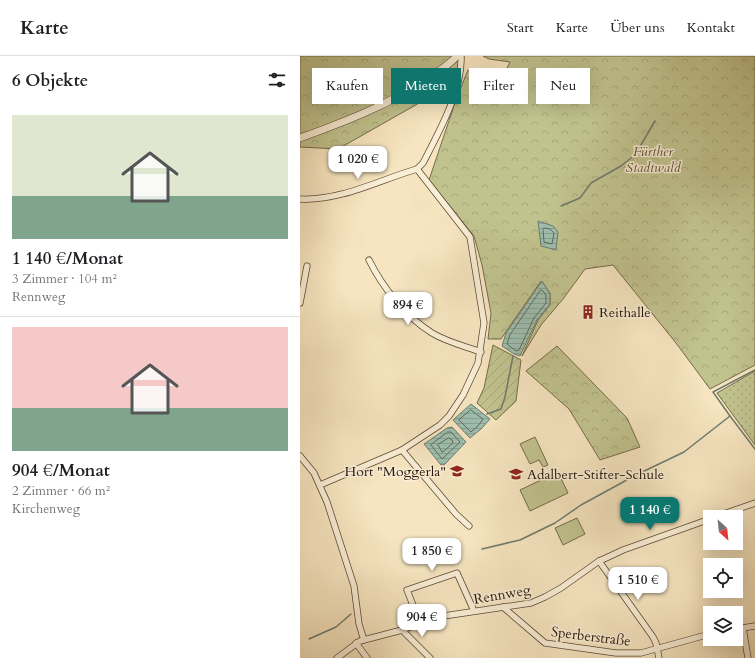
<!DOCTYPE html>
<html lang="de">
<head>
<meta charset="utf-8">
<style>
  :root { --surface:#fff; --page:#f6f6f6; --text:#202124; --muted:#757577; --line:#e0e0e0; --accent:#0f766e }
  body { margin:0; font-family:Cardo,serif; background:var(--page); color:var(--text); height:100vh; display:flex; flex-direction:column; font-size:15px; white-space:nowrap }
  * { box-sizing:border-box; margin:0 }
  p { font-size:13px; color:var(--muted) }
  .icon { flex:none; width:22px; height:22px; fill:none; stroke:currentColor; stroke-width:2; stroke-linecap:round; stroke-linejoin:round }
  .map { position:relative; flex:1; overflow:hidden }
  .details { display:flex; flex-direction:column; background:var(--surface); width:300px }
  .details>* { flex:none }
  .top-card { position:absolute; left:12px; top:12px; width:380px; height:36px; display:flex; gap:8px }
  .needle { width:26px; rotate:153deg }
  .fabs { position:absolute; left:403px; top:454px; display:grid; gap:8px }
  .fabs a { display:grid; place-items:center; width:40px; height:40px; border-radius:0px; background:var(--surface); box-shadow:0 4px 16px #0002; font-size:20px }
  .price { position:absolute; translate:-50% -34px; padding:0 9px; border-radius:8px; background:#fff; color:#222; font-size:13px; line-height:26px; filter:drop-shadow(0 1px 2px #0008) }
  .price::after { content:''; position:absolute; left:50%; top:24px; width:12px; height:9px; margin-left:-6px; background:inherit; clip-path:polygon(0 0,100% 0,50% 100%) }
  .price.active { background:var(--accent); color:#fff }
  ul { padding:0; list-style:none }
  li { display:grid; align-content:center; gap:8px; height:212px; padding:0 12px }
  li+li { border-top:1px solid var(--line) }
  li span { display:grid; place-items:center; height:124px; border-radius:0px; color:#555 }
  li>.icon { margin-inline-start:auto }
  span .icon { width:72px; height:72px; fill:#fffc; stroke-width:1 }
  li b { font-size:17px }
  h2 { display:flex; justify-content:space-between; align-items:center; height:48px; padding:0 12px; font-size:17px }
  .pill { padding:0 14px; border-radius:0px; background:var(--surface); box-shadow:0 4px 16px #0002; font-size:14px; line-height:36px }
  .pill.active { background:var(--accent); color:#fff }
  header { display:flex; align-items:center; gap:24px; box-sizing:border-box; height:56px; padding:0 20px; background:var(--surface); border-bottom:1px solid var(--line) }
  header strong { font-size:19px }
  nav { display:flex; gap:22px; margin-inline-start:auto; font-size:14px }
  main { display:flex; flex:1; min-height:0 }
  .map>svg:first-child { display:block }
  .grass { fill:url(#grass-dots); stroke:#746b4a }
  .forest { fill:url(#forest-crowns); stroke:#746b4a }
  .garden { fill:url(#garden-furrows); stroke:#746b4a }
  .pitch { fill:#c1c38f; stroke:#746b4a }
  .water { fill:url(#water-rules); stroke:#6e7a6c }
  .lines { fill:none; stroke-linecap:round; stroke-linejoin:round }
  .shore { stroke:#62695b; stroke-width:1 }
  .stream { stroke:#6e7a6c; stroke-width:1.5 }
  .minor-casing { stroke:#5c4834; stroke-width:7 }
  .tertiary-casing { stroke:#5c4834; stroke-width:8 }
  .minor { stroke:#f9eed6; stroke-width:5.5 }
  .tertiary { stroke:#f9eed6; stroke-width:7 }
  .labels { text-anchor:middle; stroke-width:3; stroke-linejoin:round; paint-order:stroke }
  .park-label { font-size:14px; font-style:italic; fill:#5e5136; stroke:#f9eed6 }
  .poi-label { font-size:14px; fill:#281306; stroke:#f9eed6; text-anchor:start }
  .street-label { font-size:14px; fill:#281306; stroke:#f9eed6 }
</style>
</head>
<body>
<header>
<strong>Karte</strong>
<nav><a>Start</a><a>Karte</a><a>Über uns</a><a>Kontakt</a></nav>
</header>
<main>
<section class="details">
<h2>6 Objekte<svg class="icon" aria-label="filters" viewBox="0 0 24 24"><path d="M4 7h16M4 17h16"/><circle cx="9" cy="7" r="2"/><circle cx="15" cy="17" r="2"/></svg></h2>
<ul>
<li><span style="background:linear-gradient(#dfe7d0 65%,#7fa58c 0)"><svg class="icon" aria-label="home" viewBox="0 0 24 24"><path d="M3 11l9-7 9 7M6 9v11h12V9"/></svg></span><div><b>1 140 €/Monat</b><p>3 Zimmer · 104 m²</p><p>Rennweg</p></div></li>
<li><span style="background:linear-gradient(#f6c9c9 65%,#7fa58c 0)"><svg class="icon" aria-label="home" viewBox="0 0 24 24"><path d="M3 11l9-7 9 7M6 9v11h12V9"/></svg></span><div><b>904 €/Monat</b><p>2 Zimmer · 66 m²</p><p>Kirchenweg</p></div></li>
</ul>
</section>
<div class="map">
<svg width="455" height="602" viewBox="0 0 455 602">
  <defs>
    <pattern id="grass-dots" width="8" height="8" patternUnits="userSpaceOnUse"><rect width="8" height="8" fill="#c1c38f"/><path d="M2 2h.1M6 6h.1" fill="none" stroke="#a6a77a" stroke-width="1.8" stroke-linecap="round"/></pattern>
    <pattern id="forest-crowns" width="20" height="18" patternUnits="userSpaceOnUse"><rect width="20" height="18" fill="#c1c38f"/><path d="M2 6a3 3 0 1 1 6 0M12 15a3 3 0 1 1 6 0" fill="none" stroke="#a6a77a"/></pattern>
    <pattern id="garden-furrows" width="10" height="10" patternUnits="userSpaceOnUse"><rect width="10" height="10" fill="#c1c38f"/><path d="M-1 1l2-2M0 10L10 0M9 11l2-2" fill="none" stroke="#a6a77a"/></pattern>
    <pattern id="water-rules" width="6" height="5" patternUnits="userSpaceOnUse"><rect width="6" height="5" fill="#9dbfb0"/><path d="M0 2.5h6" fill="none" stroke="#87a396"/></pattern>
  </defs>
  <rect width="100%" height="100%" fill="#f6e5c0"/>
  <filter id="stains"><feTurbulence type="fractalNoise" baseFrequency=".005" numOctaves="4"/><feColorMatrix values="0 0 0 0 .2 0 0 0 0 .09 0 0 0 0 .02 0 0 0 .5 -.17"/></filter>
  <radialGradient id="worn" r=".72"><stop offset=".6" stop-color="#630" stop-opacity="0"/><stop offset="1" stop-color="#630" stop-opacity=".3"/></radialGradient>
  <!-- grass -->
  <path class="grass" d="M455,315V389L417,337Z"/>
  <!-- forest -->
  <g class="forest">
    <path d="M0,0H164L150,37L135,38L38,93L0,91Z"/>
    <path d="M183,0H455V309L410,333L376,287L313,209L285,213L263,243L241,269L222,300L238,264L250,249V237L241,225L201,283H188L191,257L182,209L174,180L129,124L157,41L168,14L199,29L210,6L189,3Z"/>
    <path d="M257,290L327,362L340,391L300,404L269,353L226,315Z"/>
  </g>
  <!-- garden -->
  <path class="garden" d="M193,289L221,304L216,345L196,364L177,347L184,332Z"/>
  <!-- pitch -->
  <g class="pitch">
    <path d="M235,381L248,409L243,411L239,404L230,408L220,388Z"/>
    <path d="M258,416L268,437L230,455L220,434Z"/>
    <path d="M277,462L285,478L263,489L255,472Z"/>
  </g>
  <!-- water -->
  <g class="water">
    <path d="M238,165L253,170L258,176L256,194L241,190Z"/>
    <path d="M242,225L250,238V248L237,264L220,300L214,298L202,290L206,277Z"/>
    <path d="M171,348L190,363L181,373L170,382L153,364Z"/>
    <path d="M152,371L166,386L144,409H141L124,388L147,372Z"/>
  </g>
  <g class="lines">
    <!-- shore -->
    <g class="shore">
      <path d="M244,172L250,173L254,177L252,188L244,186L243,174Z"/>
      <path d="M241,234L243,235L246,239V247L234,262L219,294L216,295L207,288L210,279Z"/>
      <path d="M171,354L183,363L178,370L171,376L159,364Z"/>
      <path d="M148,376H151L160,386L142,403L131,389Z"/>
      <path d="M149,382L152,384L153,387L144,395L142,396L138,389Z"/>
    </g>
    <!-- stream -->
    <g class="stream">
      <path d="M261,150L280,142L291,127L321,110L335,99L355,65"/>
      <path d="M187,358L201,353L205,341L213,300"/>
      <path d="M430,360L455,393"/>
      <path d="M182,493L220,484L255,467L281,449L336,419L384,396L430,360L413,336L455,314"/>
      <path d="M9,583L36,571L51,558"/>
    </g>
    <defs>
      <g id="minor">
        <path d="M0,143C41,145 79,124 117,113L123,107C138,78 163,33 161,0"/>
        <path d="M69,204C83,232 105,260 132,277C147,286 164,290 181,296"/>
        <path d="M0,247L7,210"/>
        <path d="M102,394L156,458L169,470"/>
        <path d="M0,400L14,417L27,446L54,530L59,568L64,584"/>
        <path d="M20,429L102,394L140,369L149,360L163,339L178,307L184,267L170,181L117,113"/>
        <path d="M415,461L455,447"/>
        <path d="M299,505L353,581L356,587L359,602"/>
        <path d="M203,551L245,587L316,597H341L410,578"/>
        <path d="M120,567L107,534L157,517L174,555"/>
        <path d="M443,572L448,602"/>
        <path d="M436,573L455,570"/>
        <path d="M102,574L130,602"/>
        <path d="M56,587L67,602"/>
        <path d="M37,602L60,585L102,574L137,561L231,547L245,541L261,532L299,505L306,502L323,494L410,463"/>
      </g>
      <path id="tertiary" d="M0,82C44,66 89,49 128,22C138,16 149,9 157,0"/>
    </defs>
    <!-- minor casing -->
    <use href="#minor" class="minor-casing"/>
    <!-- tertiary casing -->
    <use href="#tertiary" class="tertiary-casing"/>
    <!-- minor -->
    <use href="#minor" class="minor"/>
    <!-- tertiary -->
    <use href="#tertiary" class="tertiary"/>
  </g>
  <!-- icons -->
  <defs>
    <symbol id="building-bare" viewBox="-9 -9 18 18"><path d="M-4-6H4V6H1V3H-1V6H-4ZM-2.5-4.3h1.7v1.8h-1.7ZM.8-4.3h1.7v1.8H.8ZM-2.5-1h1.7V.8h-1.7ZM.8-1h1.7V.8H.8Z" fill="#8f2418" stroke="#f9eed6" stroke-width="2.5" paint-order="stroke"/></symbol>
    <symbol id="school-bare" viewBox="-9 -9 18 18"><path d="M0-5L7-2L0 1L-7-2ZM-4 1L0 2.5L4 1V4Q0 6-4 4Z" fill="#8f2418" stroke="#f9eed6" stroke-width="2.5" paint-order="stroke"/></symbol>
  </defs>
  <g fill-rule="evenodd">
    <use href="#building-bare" x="278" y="246" width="20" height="20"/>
    <use href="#school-bare" x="147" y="405" width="20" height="20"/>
    <use href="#school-bare" x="206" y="408" width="20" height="20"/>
  </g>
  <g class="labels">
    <!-- park labels -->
    <g class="park-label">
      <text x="353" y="100">Fürther<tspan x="353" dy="16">Stadtwald</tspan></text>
    </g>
    <!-- poi labels -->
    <g class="poi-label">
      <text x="299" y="261">Reithalle</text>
      <text x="146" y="420" text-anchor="end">Hort "Moggerla"</text>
      <text x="227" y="423">Adalbert-Stifter-Schule</text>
    </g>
    <!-- street labels -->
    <g class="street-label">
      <text transform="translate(202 538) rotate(-10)" y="5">Rennweg</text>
      <text transform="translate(291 580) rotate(7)" y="5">Sperberstraße</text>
    </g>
  </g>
  <rect width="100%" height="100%" filter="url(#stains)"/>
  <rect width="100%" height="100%" fill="url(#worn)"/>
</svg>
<div class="fabs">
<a><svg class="needle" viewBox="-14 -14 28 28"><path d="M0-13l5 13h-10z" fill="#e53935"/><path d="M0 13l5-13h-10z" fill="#757577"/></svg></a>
<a><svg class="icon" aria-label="locate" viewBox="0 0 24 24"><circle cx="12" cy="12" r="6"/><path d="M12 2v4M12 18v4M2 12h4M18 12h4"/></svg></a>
<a><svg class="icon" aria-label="layers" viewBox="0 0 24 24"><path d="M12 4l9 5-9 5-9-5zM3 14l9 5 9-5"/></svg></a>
</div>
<b class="price" style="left:58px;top:124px">1 020 €</b>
<b class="price" style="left:108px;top:270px">894 €</b>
<b class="price active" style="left:350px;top:475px">1 140 €</b>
<b class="price" style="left:132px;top:516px">1 850 €</b>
<b class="price" style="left:338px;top:545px">1 510 €</b>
<b class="price" style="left:122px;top:582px">904 €</b>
<div class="top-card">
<a class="pill">Kaufen</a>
<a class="pill active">Mieten</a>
<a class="pill">Filter</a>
<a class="pill">Neu</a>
</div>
</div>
</main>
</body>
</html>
